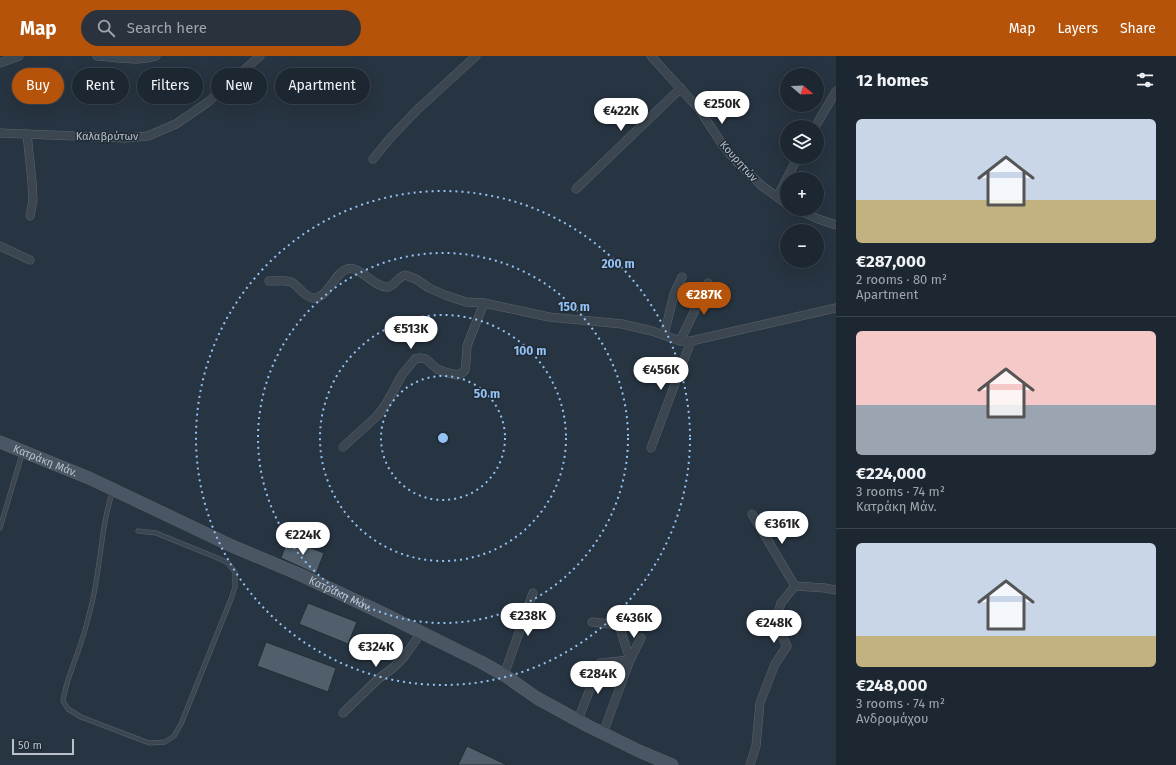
<!DOCTYPE html>
<html lang="en">
<head>
<meta charset="utf-8">
<style>
  :root { --surface:#1d2731; --page:#2a333d; --text:#f1f3f6; --muted:#a0a5ab; --line:#3b444d; --accent:#b45309 }
  body { margin:0; font-family:"Fira Sans",sans-serif; background:var(--page); color:var(--text); height:100vh; display:flex; flex-direction:column; font-size:15px; white-space:nowrap }
  * { box-sizing:border-box; margin:0 }
  p { font-size:13px; color:var(--muted) }
  .icon { flex:none; width:22px; height:22px; fill:none; stroke:currentColor; stroke-width:2; stroke-linecap:round; stroke-linejoin:round }
  .map { position:relative; flex:1; overflow:hidden }
  .sheet { display:flex; flex-direction:column; background:var(--surface); width:340px }
  .sheet>* { flex:none }
  .hud { position:absolute; left:12px; top:12px; width:380px; height:36px; display:flex; gap:8px }
  .needle { width:26px; rotate:109deg }
  .buttons { position:absolute; left:780px; top:12px; display:grid; gap:8px }
  .buttons a { display:grid; place-items:center; width:44px; height:44px; border-radius:50%; background:var(--surface); box-shadow:0 4px 16px #0002,0 0 0 1px var(--line); font-size:20px }
  .scale { position:absolute; left:12px; bottom:10px; width:62px; box-sizing:border-box; padding-left:4px; border:2px solid #b8c1cb; border-top:0; font-size:11px; line-height:14px; white-space:nowrap; color:#b8c1cb; -webkit-text-stroke:3px #202b36; paint-order:stroke }
  .price { position:absolute; translate:-50% -34px; padding:0 9px; border-radius:14px; background:#fff; color:#222; font-size:13px; line-height:26px; filter:drop-shadow(0 1px 2px #0008) }
  .price::after { content:''; position:absolute; left:50%; top:24px; width:12px; height:9px; margin-left:-6px; background:inherit; clip-path:polygon(0 0,100% 0,50% 100%) }
  .price.active { background:var(--accent); color:#fff }
  ul { padding:0; list-style:none }
  li { display:grid; align-content:center; gap:8px; height:212px; padding:0 20px }
  li+li { border-top:1px solid var(--line) }
  li span { display:grid; place-items:center; height:124px; border-radius:6px; color:#555 }
  li>.icon { margin-inline-start:auto }
  span .icon { width:72px; height:72px; fill:#fffc; stroke-width:1 }
  li b { font-size:17px }
  h2 { display:flex; justify-content:space-between; align-items:center; height:48px; padding:0 20px; font-size:17px }
  .pill { padding:0 14px; border-radius:18px; background:var(--surface); box-shadow:0 4px 16px #0002,0 0 0 1px var(--line); font-size:14px; line-height:36px }
  .pill.active { background:var(--accent); color:#fff }
  header { display:flex; align-items:center; gap:24px; box-sizing:border-box; height:56px; padding:0 20px; background:var(--accent); color:#fff }
  header strong { font-size:19px }
  nav { display:flex; gap:22px; margin-inline-start:auto; font-size:14px }
  .search { width:280px; height:36px; background:var(--page); display:flex; align-items:center; gap:10px; box-sizing:border-box; padding:0 14px; border-radius:22px; color:var(--muted); font-size:15px }
  main { display:flex; flex:1; min-height:0 }
  .map>svg:first-child { display:block }
  .building { fill:#505f6b; stroke:#222d38 }
  .lines { fill:none; stroke-linecap:round; stroke-linejoin:round }
  .lane-casing { stroke:#59646e; stroke-width:5 }
  .street-casing { stroke:#59646e; stroke-width:9 }
  .secondary-casing { stroke:#59646e; stroke-width:13 }
  .lane { stroke:#3b4650; stroke-width:4 }
  .street { stroke:#3b4650; stroke-width:8 }
  .secondary { stroke:#4a5663; stroke-width:12 }
  .ring { fill:none; stroke:#94c2f4; stroke-width:2; stroke-dasharray:2 4 }
  .labels { text-anchor:middle; stroke-width:3; stroke-linejoin:round; paint-order:stroke }
  .street-label { font-size:11px; fill:#b8c1cb; stroke:#202b36 }
  .centre { fill:#94c2f4; stroke:#202b36; stroke-width:2 }
  .ring-label { font-size:12px; text-anchor:middle; font-weight:bold; fill:#94c2f4; stroke:#202b36; stroke-width:3; stroke-linejoin:round; paint-order:stroke }
</style>
</head>
<body>
<header>
<strong>Map</strong>
<div class="search"><svg class="icon" aria-label="search" viewBox="0 0 24 24"><circle cx="10" cy="10" r="6"/><path d="M15 15l6 6"/></svg>Search here</div>
<nav><a>Map</a><a>Layers</a><a>Share</a></nav>
</header>
<main>
<div class="map">
<svg width="836" height="709" viewBox="0 0 836 709">
  <rect width="100%" height="100%" fill="#273441"/>
  <!-- building -->
  <g class="building">
    <path d="M288,483L324,497L316,518L281,502Z"/>
    <path d="M308,547L357,566L348,588L299,568Z"/>
    <path d="M266,586L336,612L328,636L257,610Z"/>
    <path d="M467,690L507,709H458Z"/>
  </g>
  <g class="lines">
    <defs>
      <g id="lane">
        <path d="M113,434C100,473 101,512 91,551C87,568 82,585 76,601C71,616 65,629 63,645L68,653L81,661L149,687L165,686L174,680L181,668L231,543L235,531V516L228,507L220,503L156,477L138,475"/>
        <path d="M0,472L22,398"/>
      </g>
      <g id="street">
        <path d="M97,0C116,1 138,6 156,0"/>
        <path d="M651,0L699,53L722,88L737,106L762,130L787,148"/>
        <path d="M0,7L19,0"/>
        <path d="M815,71L836,35"/>
        <path d="M0,77L126,82L148,80L176,68L208,46L260,0"/>
        <path d="M27,78L32,126L33,144L30,160"/>
        <path d="M373,103L391,81L418,53L476,0"/>
        <path d="M576,133L681,32"/>
        <path d="M777,141L798,101"/>
        <path d="M797,153L818,163L836,169"/>
        <path d="M0,190L30,204"/>
        <path d="M269,225C276,225 284,224 291,226C299,230 304,241 313,242C328,243 334,217 347,213C360,209 374,232 388,231C394,230 398,221 405,219L416,223L429,232L445,239L466,246L484,247L549,261L622,268L652,275L680,285H691L836,252"/>
        <path d="M664,279L674,238L682,221"/>
        <path d="M680,285L708,227"/>
        <path d="M343,391L377,360L386,348L402,319L415,303L420,302L426,303L437,313L448,317L458,319L462,317L465,314L466,306L467,290L484,247"/>
        <path d="M651,392L691,285"/>
        <path d="M752,458L795,530"/>
        <path d="M592,566L619,569L630,604"/>
        <path d="M504,619L533,537"/>
        <path d="M343,657L378,623L393,612L404,601L421,577"/>
        <path d="M578,664L600,607L630,604"/>
        <path d="M603,677L630,604L641,582"/>
        <path d="M750,709L756,690L760,647L775,608L787,590L775,567L781,547L795,530L825,532L836,534"/>
      </g>
      <g id="secondary">
        <path id="s1" d="M0,386L89,422L232,490L301,519L382,557L481,606L504,619L537,642L588,670L639,695L672,709"/>
      </g>
    </defs>
    <!-- lane casing -->
    <use href="#lane" class="lane-casing"/>
    <!-- street casing -->
    <use href="#street" class="street-casing"/>
    <!-- secondary casing -->
    <use href="#secondary" class="secondary-casing"/>
    <!-- lane -->
    <use href="#lane" class="lane"/>
    <!-- street -->
    <use href="#street" class="street"/>
    <!-- secondary -->
    <use href="#secondary" class="secondary"/>
  </g>
  <!-- distance rings -->
  <g class="ring">
    <circle cx="443" cy="382" r="62"/>
    <circle cx="443" cy="382" r="123"/>
    <circle cx="443" cy="382" r="185"/>
    <circle cx="443" cy="382" r="247"/>
  </g>
  <g class="labels">
    <!-- street labels -->
    <g class="street-label">
      <text x="107" y="84">Καλαβρύτων</text>
      <text transform="translate(739 105) rotate(48)" y="4">Κουρητών</text>
      <text dy="4" stroke="none"><textPath href="#s1" startOffset="49">Κατράκη Μάν.</textPath></text>
      <text dy="4" stroke="none"><textPath href="#s1" startOffset="373">Κατράκη Μάν.</textPath></text>
    </g>
  </g>
  <circle cx="443" cy="382" r="6" class="centre"/>
  <g class="ring-label">
    <text x="618" y="212">200 m</text>
    <text x="574" y="255">150 m</text>
    <text x="530" y="299">100 m</text>
    <text x="487" y="342">50 m</text>
  </g>
</svg>
<div class="buttons">
<a><svg class="needle" viewBox="-14 -14 28 28"><path d="M0-13l5 13h-10z" fill="#e53935"/><path d="M0 13l5-13h-10z" fill="#a0a5ab"/></svg></a>
<a><svg class="icon" aria-label="layers" viewBox="0 0 24 24"><path d="M12 4l9 5-9 5-9-5zM3 14l9 5 9-5"/></svg></a>
<a>+</a>
<a>−</a>
</div>
<div class="scale">50 m</div>
<b class="price" style="left:722px;top:69px">€250K</b>
<b class="price" style="left:621px;top:76px">€422K</b>
<b class="price active" style="left:704px;top:260px">€287K</b>
<b class="price" style="left:411px;top:294px">€513K</b>
<b class="price" style="left:661px;top:335px">€456K</b>
<b class="price" style="left:782px;top:489px">€361K</b>
<b class="price" style="left:303px;top:500px">€224K</b>
<b class="price" style="left:528px;top:581px">€238K</b>
<b class="price" style="left:634px;top:583px">€436K</b>
<b class="price" style="left:774px;top:588px">€248K</b>
<b class="price" style="left:376px;top:612px">€324K</b>
<b class="price" style="left:598px;top:639px">€284K</b>
<div class="hud">
<a class="pill active">Buy</a>
<a class="pill">Rent</a>
<a class="pill">Filters</a>
<a class="pill">New</a>
<a class="pill">Apartment</a>
</div>
</div>
<section class="sheet">
<h2>12 homes<svg class="icon" aria-label="filters" viewBox="0 0 24 24"><path d="M4 7h16M4 17h16"/><circle cx="9" cy="7" r="2"/><circle cx="15" cy="17" r="2"/></svg></h2>
<ul>
<li><span style="background:linear-gradient(#c9d6e8 65%,#c2b280 0)"><svg class="icon" aria-label="home" viewBox="0 0 24 24"><path d="M3 11l9-7 9 7M6 9v11h12V9"/></svg></span><div><b>€287,000</b><p>2 rooms · 80 m²</p><p>Apartment</p></div></li>
<li><span style="background:linear-gradient(#f6c9c9 60%,#9aa5b1 0)"><svg class="icon" aria-label="home" viewBox="0 0 24 24"><path d="M3 11l9-7 9 7M6 9v11h12V9"/></svg></span><div><b>€224,000</b><p>3 rooms · 74 m²</p><p>Κατράκη Μάν.</p></div></li>
<li><span style="background:linear-gradient(#c9d6e8 75%,#c2b280 0)"><svg class="icon" aria-label="home" viewBox="0 0 24 24"><path d="M3 11l9-7 9 7M6 9v11h12V9"/></svg></span><div><b>€248,000</b><p>3 rooms · 74 m²</p><p>Ανδρομάχου</p></div></li>
</ul>
</section>
</main>
</body>
</html>
